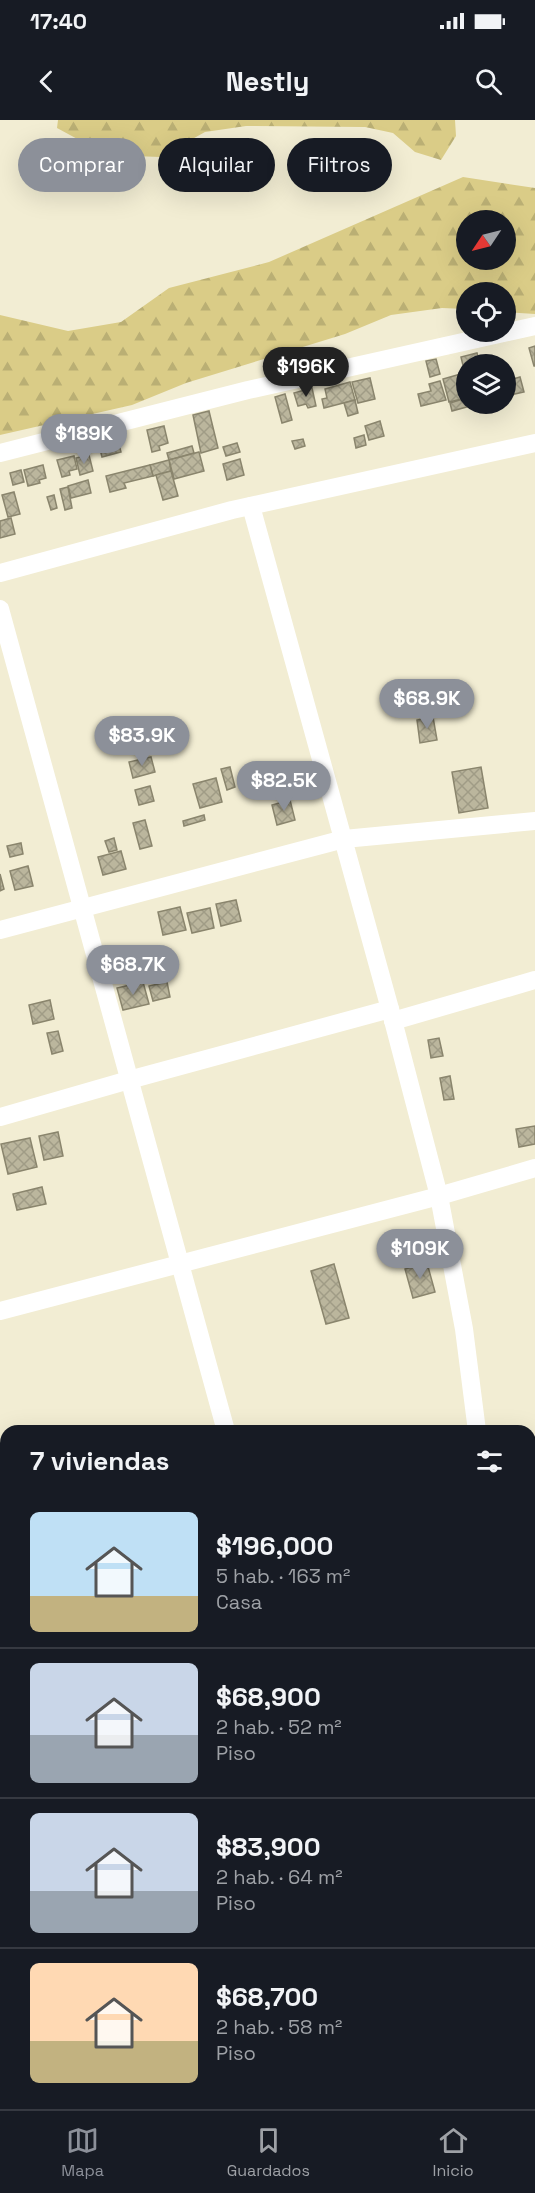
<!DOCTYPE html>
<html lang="es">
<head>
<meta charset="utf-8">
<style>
  :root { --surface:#171b24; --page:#20242c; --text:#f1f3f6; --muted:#9ea1a6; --line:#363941; --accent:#8c9099 }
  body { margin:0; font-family:"Space Grotesk",sans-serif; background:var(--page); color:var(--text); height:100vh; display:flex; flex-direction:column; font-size:22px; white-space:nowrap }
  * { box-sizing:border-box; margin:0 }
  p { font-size:20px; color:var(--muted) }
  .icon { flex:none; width:33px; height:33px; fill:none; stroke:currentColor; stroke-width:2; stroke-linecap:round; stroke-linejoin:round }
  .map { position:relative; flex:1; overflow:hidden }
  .details { position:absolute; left:0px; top:1305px; width:536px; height:684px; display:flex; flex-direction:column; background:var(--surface); border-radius:18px 18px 0 0; box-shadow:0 6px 24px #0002 }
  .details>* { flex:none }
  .banner { position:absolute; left:18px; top:18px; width:500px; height:54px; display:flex; gap:12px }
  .needle { width:39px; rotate:235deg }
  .controls { position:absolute; left:456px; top:90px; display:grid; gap:12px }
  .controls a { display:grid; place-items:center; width:60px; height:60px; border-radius:50%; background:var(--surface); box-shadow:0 6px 24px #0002; font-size:30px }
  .price { position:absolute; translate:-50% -51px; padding:0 14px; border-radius:21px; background:var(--accent); color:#fff; font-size:20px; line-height:39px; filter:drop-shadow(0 2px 3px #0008) }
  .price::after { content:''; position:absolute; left:50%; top:36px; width:18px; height:14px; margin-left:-9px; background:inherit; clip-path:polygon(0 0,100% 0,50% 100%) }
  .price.active { background:#222; color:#fff }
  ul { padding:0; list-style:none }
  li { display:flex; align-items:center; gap:18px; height:150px; padding:0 30px }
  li+li { border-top:2px solid var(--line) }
  li span { display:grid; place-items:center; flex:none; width:168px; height:120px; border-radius:9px; color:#555 }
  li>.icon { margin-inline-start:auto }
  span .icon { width:72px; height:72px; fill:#fffc; stroke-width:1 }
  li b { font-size:26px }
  h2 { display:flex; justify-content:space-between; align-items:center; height:72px; padding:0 30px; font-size:26px }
  .tag { padding:0 21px; border-radius:27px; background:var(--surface); box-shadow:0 6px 24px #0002; font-size:21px; line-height:54px }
  .tag.active { background:var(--accent); color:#fff }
  .status { display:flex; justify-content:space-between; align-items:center; height:42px; padding:0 30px; background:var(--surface); direction:ltr }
  .status svg { height:16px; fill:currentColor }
  header { display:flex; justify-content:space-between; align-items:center; height:78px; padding:0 30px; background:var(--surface); font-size:27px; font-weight:700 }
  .dock { display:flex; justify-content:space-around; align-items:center; height:84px; border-top:2px solid var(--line); background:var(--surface); font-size:16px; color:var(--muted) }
  .dock a { display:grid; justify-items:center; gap:3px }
  .dock .active { color:var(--accent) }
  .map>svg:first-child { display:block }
  .forest { fill:url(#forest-firs); fill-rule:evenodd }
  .building { fill:url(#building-cross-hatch); stroke:#8a856d; stroke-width:1.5 }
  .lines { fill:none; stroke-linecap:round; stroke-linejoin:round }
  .street { stroke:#fff; stroke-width:18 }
</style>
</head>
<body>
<div class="status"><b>17:40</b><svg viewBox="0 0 49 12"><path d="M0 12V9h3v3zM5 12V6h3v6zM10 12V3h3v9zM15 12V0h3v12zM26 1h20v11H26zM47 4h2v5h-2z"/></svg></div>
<header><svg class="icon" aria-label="back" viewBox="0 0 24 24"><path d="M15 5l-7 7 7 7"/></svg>Nestly<svg class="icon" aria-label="search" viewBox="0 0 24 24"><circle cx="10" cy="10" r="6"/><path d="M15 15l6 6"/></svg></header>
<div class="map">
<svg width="535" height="1989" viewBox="0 0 535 1989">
  <defs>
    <pattern id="forest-firs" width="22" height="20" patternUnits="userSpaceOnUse" patternTransform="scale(1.5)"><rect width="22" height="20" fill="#dacc87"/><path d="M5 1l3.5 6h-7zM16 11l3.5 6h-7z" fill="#baaf74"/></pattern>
    <pattern id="building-cross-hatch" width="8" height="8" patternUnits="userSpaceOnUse" patternTransform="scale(1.5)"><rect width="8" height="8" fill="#bbb69d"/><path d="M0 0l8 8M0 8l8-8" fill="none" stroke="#a09c86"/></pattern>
  </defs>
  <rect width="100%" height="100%" fill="#f2edd3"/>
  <!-- forest -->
  <g class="forest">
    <path d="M58,0H455L456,16L441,40L415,32L393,13L365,7L246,6L205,12L160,37L107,35L57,8Z"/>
    <path d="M463,57L535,68V194L506,192V172H466V189L442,188L391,195L345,214L186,263L132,285L0,315V195L68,211L121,202L169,168L269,142ZM466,100H506V140H466Z"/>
  </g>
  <!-- building -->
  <g class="building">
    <path d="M535,226V246H534L529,228Z"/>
    <path d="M477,233L480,244H466V258L461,237Z"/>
    <path d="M436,239L440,254L430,257L426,241Z"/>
    <path d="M464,253L466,278L449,282L443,259Z"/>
    <path d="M520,257L524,272L510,275L506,261Z"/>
    <path d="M370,258L375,279L358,283L352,262Z"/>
    <path d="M440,261L446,280L421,286L418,274L431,271L429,264Z"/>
    <path d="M350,262L355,280L324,288L322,279L327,278L325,269Z"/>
    <path d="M312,268L316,286L308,288L306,284L298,286L294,273Z"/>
    <path d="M285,274L292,300L282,303L275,277Z"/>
    <path d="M466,278V284L474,285L452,291L450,283Z"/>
    <path d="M355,280L358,293L348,296L344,283Z"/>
    <path d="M474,284H492V286L476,290Z"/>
    <path d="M209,291L218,328L201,333L193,295Z"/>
    <path d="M380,301L384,316L369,320L365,306Z"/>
    <path d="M164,306L168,323L159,326L160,330L152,332L147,310Z"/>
    <path d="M364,315L366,325L356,328L354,318Z"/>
    <path d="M117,317L121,332L102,337L98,321Z"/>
    <path d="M303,319L305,326L295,329L292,321Z"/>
    <path d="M237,323L240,332L226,336L223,327Z"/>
    <path d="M192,326L194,333L169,340L167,333Z"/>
    <path d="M199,332L204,351L174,359L169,340Z"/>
    <path d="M89,335L93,351L80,355L76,338Z"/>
    <path d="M74,336L77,349L69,351L70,355L62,357L57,340Z"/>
    <path d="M240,339L244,355L227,360L223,344Z"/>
    <path d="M169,340L171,351L153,356L150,345Z"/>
    <path d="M43,345L46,358L39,360L40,363L28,366L24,350Z"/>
    <path d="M150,345L153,356L124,363L126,368L110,372L106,356Z"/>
    <path d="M21,350L24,362L13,365L10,353Z"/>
    <path d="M171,351L178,376L163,380L156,355Z"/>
    <path d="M88,360L91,373L71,378L68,366Z"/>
    <path d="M68,367L72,388L65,390L60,369Z"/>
    <path d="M14,372L20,394L8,397L2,375Z"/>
    <path d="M54,375L57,388L51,390L47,377Z"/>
    <path d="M11,398L15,414L0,418V401Z"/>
    <path d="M433,597L437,620L420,623L417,600Z"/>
    <path d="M151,616L154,627L136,632L133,621Z"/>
    <path d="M151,637L155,652L133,658L129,642Z"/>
    <path d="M230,647L235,667L227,670L221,649Z"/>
    <path d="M481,647L488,688L459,693L452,652Z"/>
    <path d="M216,658L222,682L200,688L193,664Z"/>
    <path d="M150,666L154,681L139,685L135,670Z"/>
    <path d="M290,680L295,700L277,705L272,685Z"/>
    <path d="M204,695L205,700L184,706L183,701Z"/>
    <path d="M145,700L152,726L140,729L133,703Z"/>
    <path d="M114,718L117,730L109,732L105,721Z"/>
    <path d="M21,723L23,734L10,737L7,726Z"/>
    <path d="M121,731L126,749L103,755L98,737Z"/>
    <path d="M28,746L33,766L15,770L10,751Z"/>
    <path d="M0,754L4,769L0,771Z"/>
    <path d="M236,780L241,801L221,806L216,784Z"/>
    <path d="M180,787L186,810L163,815L158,792Z"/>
    <path d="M210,788L214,808L192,813L187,793Z"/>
    <path d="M143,862L149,884L123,890L117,868Z"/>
    <path d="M167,862L170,877L153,881L149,866Z"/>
    <path d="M50,880L54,899L33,904L29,885Z"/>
    <path d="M58,911L63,931L52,934L47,913Z"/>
    <path d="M439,918L443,936L431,938L428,920Z"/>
    <path d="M450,956L454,979L444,980L440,958Z"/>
    <path d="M535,1006V1024L519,1027L516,1009Z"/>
    <path d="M58,1012L63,1036L44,1040L39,1016Z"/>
    <path d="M30,1018L37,1047L8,1054L1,1024Z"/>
    <path d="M42,1067L46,1084L17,1090L13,1074Z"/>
    <path d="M427,1143L435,1172L413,1178L405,1149Z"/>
    <path d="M334,1144L349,1198L326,1204L311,1151Z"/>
    <path d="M6,1503V1518L0,1520V1504Z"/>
    <path d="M535,1686V1704L530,1705V1687Z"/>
    <path d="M6,1977V1983H11L13,1989H0V1980Z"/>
    <path d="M56,1983H78L81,1987L77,1989H60Z"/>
    <path d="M79,1983H102L103,1984L90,1989H81Z"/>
  </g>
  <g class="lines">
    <!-- street -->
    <g class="street">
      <path d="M0,333L248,270L535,206"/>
      <path d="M251,386L390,889L439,1076L464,1209L477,1311"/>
      <path d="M0,453L232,390L535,323"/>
      <path d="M0,489L226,1311"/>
      <path d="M0,810L344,719L535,701"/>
      <path d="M393,901L535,860"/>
      <path d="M0,997L129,960L390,889"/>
      <path d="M0,1191L439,1076L535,1048"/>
      <path d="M530,1797L535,1796"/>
      <path d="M0,1831L6,1829"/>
      <path d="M530,1910L535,1932"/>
      <path d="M0,1952L6,1950"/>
    </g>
  </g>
</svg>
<div class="controls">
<a><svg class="needle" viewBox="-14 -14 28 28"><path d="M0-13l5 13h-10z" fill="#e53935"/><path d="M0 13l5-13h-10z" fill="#9ea1a6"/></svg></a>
<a><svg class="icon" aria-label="locate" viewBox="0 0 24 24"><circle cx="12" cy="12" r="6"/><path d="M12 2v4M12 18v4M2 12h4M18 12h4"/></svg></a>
<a><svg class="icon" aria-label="layers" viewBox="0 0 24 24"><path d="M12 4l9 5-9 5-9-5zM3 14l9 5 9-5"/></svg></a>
</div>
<b class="price active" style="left:306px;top:278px">$196K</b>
<b class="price" style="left:84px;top:345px">$189K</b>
<b class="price" style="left:427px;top:610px">$68.9K</b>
<b class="price" style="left:142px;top:647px">$83.9K</b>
<b class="price" style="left:284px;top:692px">$82.5K</b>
<b class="price" style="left:133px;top:876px">$68.7K</b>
<b class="price" style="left:420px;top:1160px">$109K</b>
<div class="banner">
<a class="tag active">Comprar</a>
<a class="tag">Alquilar</a>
<a class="tag">Filtros</a>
</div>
<section class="details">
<h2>7 viviendas<svg class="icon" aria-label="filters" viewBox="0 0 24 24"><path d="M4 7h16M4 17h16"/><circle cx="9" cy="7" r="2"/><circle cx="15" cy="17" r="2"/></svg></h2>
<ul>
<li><span style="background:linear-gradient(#bfe0f5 70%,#c2b280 0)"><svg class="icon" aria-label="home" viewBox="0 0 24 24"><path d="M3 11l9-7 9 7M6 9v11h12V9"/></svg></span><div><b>$196,000</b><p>5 hab. · 163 m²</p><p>Casa</p></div></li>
<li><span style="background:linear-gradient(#c9d6e8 60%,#9aa5b1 0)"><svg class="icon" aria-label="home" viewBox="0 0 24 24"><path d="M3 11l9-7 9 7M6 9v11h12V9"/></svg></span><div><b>$68,900</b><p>2 hab. · 52 m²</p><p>Piso</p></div></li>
<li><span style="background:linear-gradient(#c9d6e8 65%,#9aa5b1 0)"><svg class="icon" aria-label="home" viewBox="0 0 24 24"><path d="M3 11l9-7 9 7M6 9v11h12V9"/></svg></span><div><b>$83,900</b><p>2 hab. · 64 m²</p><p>Piso</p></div></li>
<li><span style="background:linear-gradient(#ffd9b3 65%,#c2b280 0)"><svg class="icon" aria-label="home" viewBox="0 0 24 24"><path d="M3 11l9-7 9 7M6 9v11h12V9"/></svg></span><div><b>$68,700</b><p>2 hab. · 58 m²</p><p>Piso</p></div></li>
</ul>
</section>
</div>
<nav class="dock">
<a class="active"><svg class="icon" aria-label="map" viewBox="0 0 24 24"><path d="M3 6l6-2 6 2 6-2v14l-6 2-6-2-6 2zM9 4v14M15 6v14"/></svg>Mapa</a>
<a><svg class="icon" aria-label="saved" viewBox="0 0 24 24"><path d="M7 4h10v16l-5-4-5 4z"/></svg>Guardados</a>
<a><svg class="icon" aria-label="home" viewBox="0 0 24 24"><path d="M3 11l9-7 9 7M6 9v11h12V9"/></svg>Inicio</a>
</nav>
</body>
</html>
